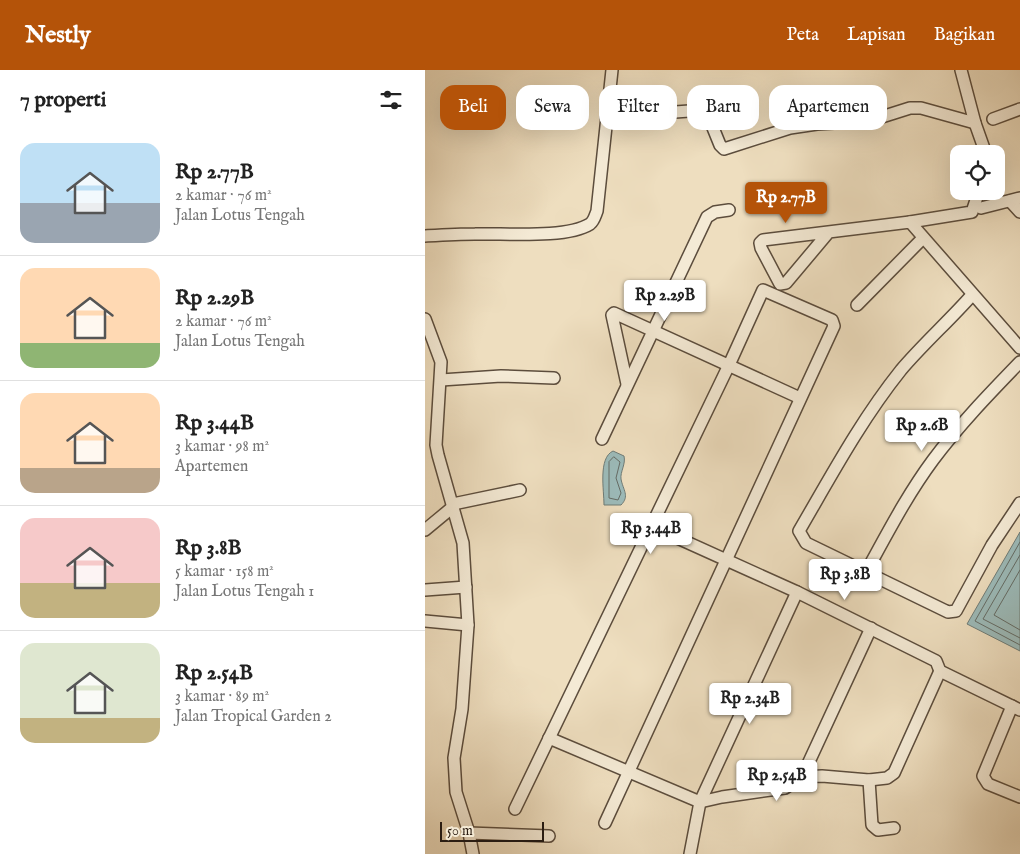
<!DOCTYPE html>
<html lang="id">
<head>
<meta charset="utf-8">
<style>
  :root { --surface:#fff; --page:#f6f6f6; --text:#222; --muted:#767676; --line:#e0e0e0; --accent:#b45309 }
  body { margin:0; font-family:"IM FELL English",serif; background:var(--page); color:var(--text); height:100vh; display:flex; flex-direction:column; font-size:19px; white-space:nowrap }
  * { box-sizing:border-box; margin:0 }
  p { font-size:16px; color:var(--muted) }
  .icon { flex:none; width:28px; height:28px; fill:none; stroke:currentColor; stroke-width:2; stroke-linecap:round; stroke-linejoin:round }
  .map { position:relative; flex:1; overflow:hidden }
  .drawer { display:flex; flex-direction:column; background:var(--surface); width:425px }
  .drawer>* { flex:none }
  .banner { position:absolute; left:15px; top:15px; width:475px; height:45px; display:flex; gap:10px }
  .fabs { position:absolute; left:525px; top:75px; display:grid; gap:10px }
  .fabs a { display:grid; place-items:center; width:55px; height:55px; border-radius:10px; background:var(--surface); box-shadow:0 5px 20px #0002; font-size:25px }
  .scale { position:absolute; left:15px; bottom:12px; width:104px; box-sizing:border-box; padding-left:5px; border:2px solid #2b1d12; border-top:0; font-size:14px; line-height:18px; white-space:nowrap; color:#2b1d12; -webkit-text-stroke:4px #f4ead5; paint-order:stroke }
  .price { position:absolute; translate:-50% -42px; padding:0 11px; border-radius:5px; background:#fff; color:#222; font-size:16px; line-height:32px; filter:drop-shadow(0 1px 2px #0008) }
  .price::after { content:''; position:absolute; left:50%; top:30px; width:15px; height:11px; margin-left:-8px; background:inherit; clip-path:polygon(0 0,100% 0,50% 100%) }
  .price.active { background:var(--accent); color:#fff }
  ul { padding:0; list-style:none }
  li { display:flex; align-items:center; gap:15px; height:125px; padding:0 20px }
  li+li { border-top:1px solid var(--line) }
  li span { display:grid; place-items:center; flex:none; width:140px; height:100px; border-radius:15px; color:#555 }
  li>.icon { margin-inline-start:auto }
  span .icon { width:60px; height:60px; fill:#fffc; stroke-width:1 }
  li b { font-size:21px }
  h2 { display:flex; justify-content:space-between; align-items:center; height:60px; padding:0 20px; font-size:21px }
  .chip { padding:0 18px; border-radius:15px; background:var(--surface); box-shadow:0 5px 20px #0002; font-size:18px; line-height:45px }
  .chip.active { background:var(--accent); color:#fff }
  header { display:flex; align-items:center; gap:30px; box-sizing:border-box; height:70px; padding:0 25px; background:var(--accent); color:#fff }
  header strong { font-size:24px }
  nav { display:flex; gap:28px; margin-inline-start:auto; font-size:18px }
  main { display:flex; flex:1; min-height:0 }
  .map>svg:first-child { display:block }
  .water { fill:#9cbbba; stroke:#6f7c77 }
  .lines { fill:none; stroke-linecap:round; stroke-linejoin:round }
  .shore { stroke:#646c66; stroke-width:1 }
  .minor-casing { stroke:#5c4d3d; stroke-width:14 }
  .minor { stroke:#f4ead5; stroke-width:11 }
</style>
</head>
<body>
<header>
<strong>Nestly</strong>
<nav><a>Peta</a><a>Lapisan</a><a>Bagikan</a></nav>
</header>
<main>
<section class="drawer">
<h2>7 properti<svg class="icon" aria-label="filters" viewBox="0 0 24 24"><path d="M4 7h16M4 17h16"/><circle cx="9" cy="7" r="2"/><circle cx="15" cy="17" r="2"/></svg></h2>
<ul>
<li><span style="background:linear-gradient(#bfe0f5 60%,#9aa5b1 0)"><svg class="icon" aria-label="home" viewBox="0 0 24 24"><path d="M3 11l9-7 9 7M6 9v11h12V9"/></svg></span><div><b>Rp 2.77B</b><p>2 kamar · 76 m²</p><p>Jalan Lotus Tengah</p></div></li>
<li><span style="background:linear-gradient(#ffd9b3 75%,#8fb573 0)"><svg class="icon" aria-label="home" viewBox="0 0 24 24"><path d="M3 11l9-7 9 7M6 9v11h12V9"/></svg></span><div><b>Rp 2.29B</b><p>2 kamar · 76 m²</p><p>Jalan Lotus Tengah</p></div></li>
<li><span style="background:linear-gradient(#ffd9b3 75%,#b9a48a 0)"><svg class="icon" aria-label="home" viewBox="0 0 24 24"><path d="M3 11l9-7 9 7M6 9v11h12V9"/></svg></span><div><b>Rp 3.44B</b><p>3 kamar · 98 m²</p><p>Apartemen</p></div></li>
<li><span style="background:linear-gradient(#f6c9c9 65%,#c2b280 0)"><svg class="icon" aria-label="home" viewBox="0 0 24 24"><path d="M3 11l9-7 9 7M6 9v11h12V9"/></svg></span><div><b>Rp 3.8B</b><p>5 kamar · 158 m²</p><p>Jalan Lotus Tengah 1</p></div></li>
<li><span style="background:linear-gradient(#dfe7d0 75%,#c2b280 0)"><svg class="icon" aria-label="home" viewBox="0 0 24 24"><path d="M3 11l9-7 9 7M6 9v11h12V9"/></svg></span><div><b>Rp 2.54B</b><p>3 kamar · 89 m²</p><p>Jalan Tropical Garden 2</p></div></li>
</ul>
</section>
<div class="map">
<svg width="595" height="784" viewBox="0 0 595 784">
  <rect width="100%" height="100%" fill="#eedebf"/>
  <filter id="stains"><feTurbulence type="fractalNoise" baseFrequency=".004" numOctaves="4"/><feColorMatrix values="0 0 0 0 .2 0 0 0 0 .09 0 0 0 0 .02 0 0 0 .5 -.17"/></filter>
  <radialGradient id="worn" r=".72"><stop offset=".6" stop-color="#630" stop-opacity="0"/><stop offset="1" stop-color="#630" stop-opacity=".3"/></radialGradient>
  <!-- water -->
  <g class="water">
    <path d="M188,381L199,386C201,394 195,402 196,409C198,420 205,426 196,435H179C179,420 173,388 188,381Z"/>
    <path d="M595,462V581L542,554Z"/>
  </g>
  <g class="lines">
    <!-- shore -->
    <g class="shore">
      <path d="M189,387L195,392L191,408L196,423L193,430L184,428V392Z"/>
      <path d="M595,472L550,551L595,575"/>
      <path d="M595,485L558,549L595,568"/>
      <path d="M595,500L569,545L595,560"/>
    </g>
    <defs>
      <g id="minor">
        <path d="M536,0L550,53L561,84"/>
        <path d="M181,47L278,40L282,43L295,75L299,79L365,58L392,54L444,51L485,38H496L550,53"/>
        <path d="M568,49L595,39"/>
        <path d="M585,131L595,142"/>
        <path d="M556,138L595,128"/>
        <path d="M485,152L547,142L554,121"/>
        <path d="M403,163L361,213L355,214L336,178L335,173L338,170L485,152L595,278"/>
        <path d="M0,166C17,165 33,164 50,164C78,163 141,169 165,154C169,151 170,146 172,141L187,0"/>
        <path d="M547,225C524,251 498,274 476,300C436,350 406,406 374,461L381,473L523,542L531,541L567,475L595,433"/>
        <path d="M432,235L498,168"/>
        <path d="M0,249L16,292L11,375L13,385L38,473L43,555L37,639L29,688L31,722L44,763L48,784"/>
        <path d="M16,310L76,306L129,308"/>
        <path d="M202,314L187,245L189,243L375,328"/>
        <path d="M177,369L282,147L290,142L304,140"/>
        <path d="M28,434L95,420"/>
        <path d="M226,456L372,522L511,591L515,601L595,640"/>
        <path d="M0,460L29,436"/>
        <path d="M441,502C462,464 482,425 508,390C534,355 565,323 595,292"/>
        <path d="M0,520L41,517"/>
        <path d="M0,551L43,555"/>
        <path d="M587,636L558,706L563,714L595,727"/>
        <path d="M124,668L275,732L297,727L360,718L377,707L397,706L444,710L462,708L469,703L515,601"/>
        <path d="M377,707L446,558"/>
        <path d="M444,710L447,755L453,760L469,758"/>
        <path d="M90,739L304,295L338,220L407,250L409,256L180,753"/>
        <path d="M44,763L124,766"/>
        <path d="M265,784L275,732L372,522"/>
      </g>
    </defs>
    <!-- minor casing -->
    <use href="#minor" class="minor-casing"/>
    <!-- minor -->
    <use href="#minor" class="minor"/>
  </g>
  <rect width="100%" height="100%" filter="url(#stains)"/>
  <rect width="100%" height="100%" fill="url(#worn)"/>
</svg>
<div class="fabs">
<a><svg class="icon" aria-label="locate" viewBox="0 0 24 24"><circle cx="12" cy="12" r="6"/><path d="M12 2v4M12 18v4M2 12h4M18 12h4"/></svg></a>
</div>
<div class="scale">50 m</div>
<b class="price active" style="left:361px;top:154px">Rp 2.77B</b>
<b class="price" style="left:240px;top:252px">Rp 2.29B</b>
<b class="price" style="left:497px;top:382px">Rp 2.6B</b>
<b class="price" style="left:226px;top:485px">Rp 3.44B</b>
<b class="price" style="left:420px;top:531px">Rp 3.8B</b>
<b class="price" style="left:325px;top:655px">Rp 2.34B</b>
<b class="price" style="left:352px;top:732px">Rp 2.54B</b>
<div class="banner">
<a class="chip active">Beli</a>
<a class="chip">Sewa</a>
<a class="chip">Filter</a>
<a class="chip">Baru</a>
<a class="chip">Apartemen</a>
</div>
</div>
</main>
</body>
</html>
